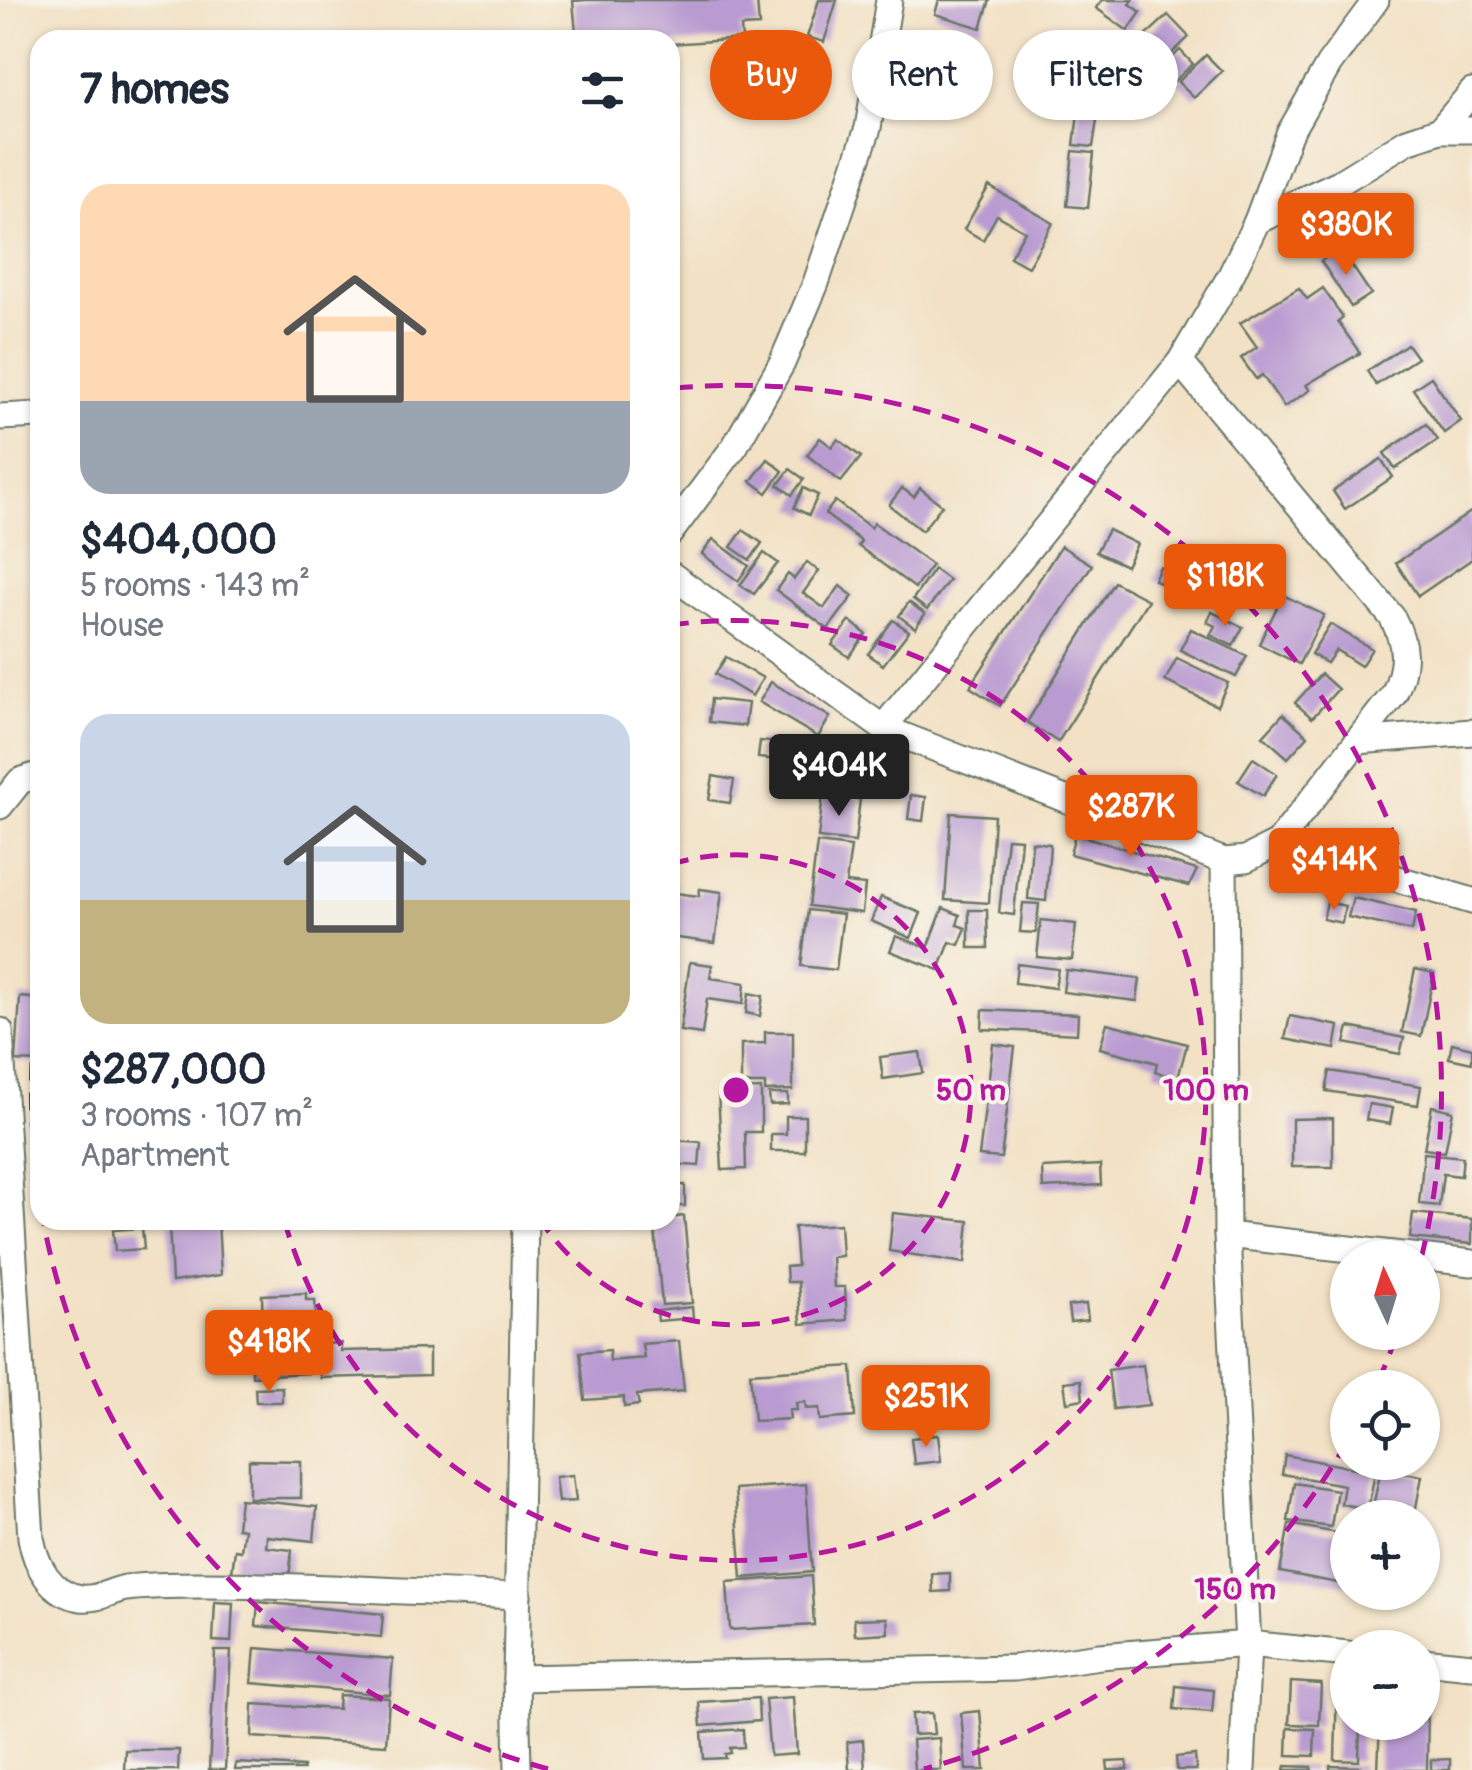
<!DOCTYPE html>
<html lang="en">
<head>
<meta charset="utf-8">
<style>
  :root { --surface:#fff; --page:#f2f2f3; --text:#1f2937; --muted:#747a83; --accent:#ea580c }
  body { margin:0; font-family:Pangolin,sans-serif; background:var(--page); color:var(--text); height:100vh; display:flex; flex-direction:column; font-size:38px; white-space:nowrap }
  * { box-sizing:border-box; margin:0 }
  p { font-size:32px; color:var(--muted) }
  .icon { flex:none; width:55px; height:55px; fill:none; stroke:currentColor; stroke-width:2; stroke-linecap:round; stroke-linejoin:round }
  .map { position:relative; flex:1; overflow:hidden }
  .panel { position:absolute; left:30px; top:30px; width:650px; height:1200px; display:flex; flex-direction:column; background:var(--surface); border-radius:30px; box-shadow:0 2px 8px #0004 }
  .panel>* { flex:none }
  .top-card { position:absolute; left:710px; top:30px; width:610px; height:90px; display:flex; gap:20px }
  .needle { width:65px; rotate:356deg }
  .tools { position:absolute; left:1330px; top:1240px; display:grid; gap:20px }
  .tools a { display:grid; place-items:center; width:110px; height:110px; border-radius:50%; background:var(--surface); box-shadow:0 2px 8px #0004; font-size:50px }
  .price { position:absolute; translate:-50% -85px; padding:0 22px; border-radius:10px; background:var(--accent); color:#fff; font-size:32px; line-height:65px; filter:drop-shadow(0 2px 5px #0008) }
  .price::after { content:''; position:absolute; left:50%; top:60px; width:30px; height:22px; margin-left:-15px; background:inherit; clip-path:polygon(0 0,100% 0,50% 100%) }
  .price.active { background:#222; color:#fff }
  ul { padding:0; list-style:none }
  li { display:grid; align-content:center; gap:20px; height:530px; padding:0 50px }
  li span { display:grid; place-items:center; height:310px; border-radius:30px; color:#555 }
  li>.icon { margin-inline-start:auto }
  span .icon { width:180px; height:180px; fill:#fffc; stroke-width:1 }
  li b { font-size:42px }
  h2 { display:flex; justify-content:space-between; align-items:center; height:120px; padding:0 50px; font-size:42px }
  .chip { padding:0 35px; border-radius:45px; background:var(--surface); box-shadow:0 2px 8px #0004; font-size:35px; line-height:90px }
  .chip.active { background:var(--accent); color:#fff }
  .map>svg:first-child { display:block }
  .building { fill:#b99bd1 }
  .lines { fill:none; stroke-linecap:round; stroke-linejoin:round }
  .street-casing { stroke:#697666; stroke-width:29 }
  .street { stroke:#fff; stroke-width:25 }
  .ring { fill:none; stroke:#b5179e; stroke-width:5; stroke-dasharray:18 12 }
  .centre { fill:#b5179e; stroke:#f7f3e8; stroke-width:5 }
  .ring-label { font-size:30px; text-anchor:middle; font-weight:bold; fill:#b5179e; stroke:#f7f3e8; stroke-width:8; stroke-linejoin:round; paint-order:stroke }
</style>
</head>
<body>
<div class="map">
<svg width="1472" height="1770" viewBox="0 0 1472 1770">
  <rect width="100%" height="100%" fill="#f7f3e8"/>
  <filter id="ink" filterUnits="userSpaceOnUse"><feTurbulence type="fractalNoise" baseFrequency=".01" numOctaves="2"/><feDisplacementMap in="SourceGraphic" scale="20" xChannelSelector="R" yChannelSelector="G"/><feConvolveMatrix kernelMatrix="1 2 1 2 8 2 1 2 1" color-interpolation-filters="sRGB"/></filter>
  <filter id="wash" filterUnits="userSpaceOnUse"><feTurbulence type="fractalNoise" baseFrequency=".0048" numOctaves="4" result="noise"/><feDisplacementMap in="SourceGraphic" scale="40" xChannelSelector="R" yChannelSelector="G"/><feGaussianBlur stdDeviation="2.25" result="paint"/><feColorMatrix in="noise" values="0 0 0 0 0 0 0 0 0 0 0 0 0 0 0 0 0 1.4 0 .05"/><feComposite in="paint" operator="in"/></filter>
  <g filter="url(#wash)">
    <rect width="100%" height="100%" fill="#f2e1c4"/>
    <g id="blocks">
      <!-- building -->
      <g class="building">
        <path d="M586,0H757L759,26L741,27L742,39L670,44V40H588V32L576,33L573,1Z"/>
        <path d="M819,0H837L824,42L807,37Z"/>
        <path d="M939,0H990L981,28L935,14Z"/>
        <path d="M1102,0H1133L1130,4L1141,12L1128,31L1096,8Z"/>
        <path d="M1168,15L1189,37L1162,63L1141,40Z"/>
        <path d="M1089,35L1108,37L1101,94L1081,92Z"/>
        <path d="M1180,50L1193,64L1168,87L1155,74Z"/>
        <path d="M1206,55L1222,71L1194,98L1178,82Z"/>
        <path d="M1080,98L1100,100L1093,147L1074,145Z"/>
        <path d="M1073,151L1094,153L1088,208L1067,206Z"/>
        <path d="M989,186L1053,223L1028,267L1010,257L1025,231L997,215L983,240L964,229Z"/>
        <path d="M1340,248L1371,294L1351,307L1321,261Z"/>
        <path d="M1299,288L1307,299L1323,288L1343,318L1338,322L1360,353L1306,385L1310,390L1284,407L1262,375L1256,379L1241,358L1257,347L1240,323Z"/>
        <path d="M1407,344L1417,358L1376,385L1367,371Z"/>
        <path d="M1431,377L1461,421L1444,433L1413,389Z"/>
        <path d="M1426,424L1438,440L1395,469L1384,453Z"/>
        <path d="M820,438L832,447L838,439L861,457L841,482L807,455Z"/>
        <path d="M768,459L783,471L767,493L751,481Z"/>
        <path d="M1381,459L1393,477L1345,509L1333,491Z"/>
        <path d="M790,469L804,479L792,495L778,485Z"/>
        <path d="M803,488L818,495L809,515L794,508Z"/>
        <path d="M902,488L914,497L920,488L942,505L922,531L889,505Z"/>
        <path d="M835,501L871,528L874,523L932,565L915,588L858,546L861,541L825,514Z"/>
        <path d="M1472,511V559L1418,596L1396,563Z"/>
        <path d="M743,530L762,543L750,560L731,547Z"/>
        <path d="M1108,530L1137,544L1126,566L1096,552Z"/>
        <path d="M713,539L749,566L738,581L702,554Z"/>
        <path d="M1061,546L1092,565L1000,706L970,687Z"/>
        <path d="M764,553L778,563L754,594L740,585Z"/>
        <path d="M807,562L819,571L803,593L824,608L840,586L853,596L828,629L776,590L788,574L794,579Z"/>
        <path d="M1160,567L1184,579L1178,591L1154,580Z"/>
        <path d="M934,569L949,580L927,610L913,599Z"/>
        <path d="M1114,582L1148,600L1058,742L1027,722Z"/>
        <path d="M1283,595L1324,615L1299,664L1259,644Z"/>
        <path d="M909,602L925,614L915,628L899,616Z"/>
        <path d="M1212,612L1243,627L1233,646L1210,635L1215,626L1207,622Z"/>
        <path d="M893,620L909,631L883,665L868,654Z"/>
        <path d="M850,621L866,634L849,657L832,645Z"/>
        <path d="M1330,624L1372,649L1361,666L1336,650L1327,663L1311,654Z"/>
        <path d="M1191,629L1247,656L1236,677L1180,650Z"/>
        <path d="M726,657L763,678L752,696L715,674Z"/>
        <path d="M1177,658L1228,683L1217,706L1165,681Z"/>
        <path d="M1321,674L1338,689L1312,718L1295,703Z"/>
        <path d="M771,682L830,717L818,737L759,702Z"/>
        <path d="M711,699L748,703L745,726L709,722Z"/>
        <path d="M1283,714L1308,736L1288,758L1263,736Z"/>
        <path d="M760,741L801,745L799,762L758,758Z"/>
        <path d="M1253,758L1277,774L1263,796L1238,781Z"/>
        <path d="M713,776L734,780L730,803L709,800Z"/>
        <path d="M823,795L860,799L855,842L818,838Z"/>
        <path d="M911,795L926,797L923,821L908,819Z"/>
        <path d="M951,813L994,816L989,903L945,900Z"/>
        <path d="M1075,834L1197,870L1189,886L1070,854Z"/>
        <path d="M1007,838L1021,839L1014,915L999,913Z"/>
        <path d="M1032,842L1050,844L1046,901L1028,899Z"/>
        <path d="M817,843L851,847L846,883L865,885L862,913L809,906Z"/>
        <path d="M670,882L676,883L675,893L699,896L700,889L722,892L715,943L670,937Z"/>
        <path d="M881,897L921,913L911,938L871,921Z"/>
        <path d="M1353,898L1416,912L1412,931L1348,917Z"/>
        <path d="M1327,902L1345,906L1342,923L1323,919Z"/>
        <path d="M1023,903L1039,904L1036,933L1020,932Z"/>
        <path d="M943,908L960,915L957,925L966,928L959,945L950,942L939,970L890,951L896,936L928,948Z"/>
        <path d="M808,910L843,914L836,970L801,966Z"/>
        <path d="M969,910H987L988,948H969Z"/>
        <path d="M1041,920L1076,924L1072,960L1037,957Z"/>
        <path d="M690,962L712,965L710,978L745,983L743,1004L707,999L702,1034L680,1031Z"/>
        <path d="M1017,964L1058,969L1055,988L1015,983Z"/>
        <path d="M1415,969L1434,973L1421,1036L1402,1032Z"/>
        <path d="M1066,970L1140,979L1137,1001L1063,992Z"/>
        <path d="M749,993L763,996L760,1016L746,1013Z"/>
        <path d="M20,997L40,999V1062L16,1061Z"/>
        <path d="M983,1010L1078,1014L1077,1034L982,1029Z"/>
        <path d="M1290,1016L1339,1026L1335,1049L1285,1039Z"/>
        <path d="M1107,1023L1187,1044L1178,1078L1155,1072L1157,1063L1100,1048Z"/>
        <path d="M1349,1027L1404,1038L1400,1054L1345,1043Z"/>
        <path d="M765,1032H793V1090L765,1091V1084H741V1044L765,1043Z"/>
        <path d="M1452,1043L1472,1048V1063L1449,1058Z"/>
        <path d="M993,1044L1015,1047L1001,1158L979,1156Z"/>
        <path d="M920,1052L923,1073L883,1079L880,1057Z"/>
        <path d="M1330,1071L1421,1086L1418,1105L1326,1091Z"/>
        <path d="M761,1089V1132H745L746,1169L722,1170L718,1090Z"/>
        <path d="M769,1094H788V1104L770,1105Z"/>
        <path d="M1369,1104L1393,1108L1390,1124L1366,1120Z"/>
        <path d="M1432,1106L1453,1111L1445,1152L1424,1149Z"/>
        <path d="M786,1116H805V1151H771V1134H786Z"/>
        <path d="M1333,1118V1167H1292V1119Z"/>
        <path d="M670,1140L701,1142L699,1166L670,1164Z"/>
        <path d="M1424,1153L1463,1157L1461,1176L1443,1174L1439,1206L1419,1204Z"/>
        <path d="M1100,1165L1101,1185L1043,1188L1042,1168Z"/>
        <rect x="670" y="1185" width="15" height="21"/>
        <path d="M893,1213L969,1221L965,1263L889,1251Z"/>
        <path d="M1413,1213L1472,1219V1244L1410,1238Z"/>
        <path d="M684,1216L692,1303L662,1305L654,1220Z"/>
        <path d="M218,1221L221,1275L172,1282L169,1224Z"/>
        <path d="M840,1224L842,1256L832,1257L834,1287H845L847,1320L801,1324L798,1282H787L786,1267L797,1266L794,1227Z"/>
        <path d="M142,1228L144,1249L115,1251L113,1230Z"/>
        <path d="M306,1293V1300H315L316,1318H307V1331L263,1332L262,1295Z"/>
        <path d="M1086,1304L1088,1320L1070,1322L1068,1306Z"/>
        <path d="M692,1307L693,1318L658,1321L657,1311Z"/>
        <path d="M273,1341V1348L309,1347V1373L252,1376V1342Z"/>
        <path d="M679,1341L684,1391L637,1395L639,1405L624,1407V1397L585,1400L580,1352L609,1350L610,1361L644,1358L642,1344Z"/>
        <path d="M341,1343V1351L429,1349V1375L321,1378L320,1344Z"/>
        <path d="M1143,1365L1149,1405L1113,1409L1108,1370Z"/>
        <path d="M852,1366L855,1417L820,1420L819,1408L806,1409L805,1402L796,1403L797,1410H789L790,1419L754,1421L750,1373Z"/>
        <path d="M1081,1380L1083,1399L1067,1402L1064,1382Z"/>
        <path d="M282,1387V1402H256L255,1388Z"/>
        <path d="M938,1435L941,1461L914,1464L911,1438Z"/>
        <path d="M1285,1455L1375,1472L1368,1509L1341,1504L1344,1485L1282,1474Z"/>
        <path d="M249,1460L301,1461V1498H249Z"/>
        <path d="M1381,1469L1422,1476L1414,1518L1372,1511Z"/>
        <path d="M573,1475L576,1501L558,1502L555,1477Z"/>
        <path d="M1294,1483L1337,1490L1331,1527L1288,1521Z"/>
        <path d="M806,1484L812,1572L742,1578L735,1489Z"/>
        <path d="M240,1499L317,1507L314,1541L267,1536L266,1547L292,1550L289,1578L232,1572L235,1550L241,1551L244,1529L237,1528Z"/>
        <path d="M1289,1524L1348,1535V1585L1280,1572Z"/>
        <path d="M950,1573V1591L933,1592L932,1574Z"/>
        <path d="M811,1576L814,1625L730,1630L727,1582Z"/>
        <path d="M215,1602L233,1603L231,1642L213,1641Z"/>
        <path d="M258,1602L383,1614L381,1637L256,1626Z"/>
        <path d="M887,1618L888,1633L855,1635L854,1619Z"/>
        <path d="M255,1648L393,1659L390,1695L252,1683Z"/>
        <path d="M215,1651H231L225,1770H209Z"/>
        <path d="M1291,1682L1321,1684L1319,1725L1289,1724Z"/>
        <path d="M1337,1682H1348V1722H1360L1359,1761L1335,1760Z"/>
        <path d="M1176,1686L1214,1690L1212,1712L1174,1709Z"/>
        <path d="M339,1695L389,1698L386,1745L252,1737L253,1704L338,1709Z"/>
        <path d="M793,1697L797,1754L770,1756L765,1699Z"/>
        <path d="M758,1698L759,1721L701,1726L699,1702Z"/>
        <path d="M1422,1704H1428L1427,1770H1378L1380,1722H1422Z"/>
        <path d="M980,1711L985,1770H966L961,1713Z"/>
        <path d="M932,1713L934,1734L913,1735L912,1714Z"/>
        <path d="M1288,1728L1315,1729L1314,1756L1287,1755Z"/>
        <path d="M743,1729L744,1747L730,1748L731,1753L725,1754L726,1758L704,1759L702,1732Z"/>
        <path d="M939,1738L941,1770H914L912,1740Z"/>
        <path d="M863,1740L865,1770H849L847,1742Z"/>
        <path d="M125,1750H179L178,1770H124Z"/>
        <path d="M1195,1755L1196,1770H1177L1176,1757Z"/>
        <path d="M1450,1759V1770H1431V1760Z"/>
        <path d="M1127,1761L1128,1770H1108L1107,1762Z"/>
        <path d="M236,1763L303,1767V1770H235Z"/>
        <path d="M1286,1766L1312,1767V1770H1285Z"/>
        <path d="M1330,1766L1362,1767V1770H1330Z"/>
      </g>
    </g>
  </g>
  <g filter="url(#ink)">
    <use href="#blocks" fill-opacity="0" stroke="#697666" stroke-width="2.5"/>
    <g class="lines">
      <defs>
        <g id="street">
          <path d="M1440,130L1472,92"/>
          <path d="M1257,221L1339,183L1407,141L1440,130H1472"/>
          <path d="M0,417L40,415"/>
          <path d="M670,533L735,446L782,363L816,283L868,128L889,0"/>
          <path d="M670,574L883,728L1224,861L1246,859L1278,843L1394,694C1407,665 1407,645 1392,617L1180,362"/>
          <path d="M883,728L1180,362L1231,275L1257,221L1289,134L1329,64L1376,0"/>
          <path d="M1357,741L1472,732"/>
          <path d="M0,806L20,781L40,774"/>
          <path d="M1278,843L1472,901"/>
          <path d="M1224,861L1227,1235L1248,1644L1242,1770"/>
          <path d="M0,1031L31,1538C36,1565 50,1594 81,1598C98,1600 110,1591 126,1588C150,1585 177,1585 203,1585C308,1585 413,1592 518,1596"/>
          <path d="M1227,1235L1472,1263"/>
          <path d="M1422,1661L1472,1666"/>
          <path d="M516,1678L1015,1668L1100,1656L1248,1644L1348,1654"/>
          <path d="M518,1770L516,1678L525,1220"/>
        </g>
      </defs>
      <!-- street casing -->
      <use href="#street" class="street-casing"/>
      <!-- street -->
      <use href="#street" class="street"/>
    </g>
  </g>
  <!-- distance rings -->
  <g class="ring">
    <path d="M671 864A235 235 0 1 1 541 1221"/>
    <path d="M671 625A470 470 0 1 1 285 1223"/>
    <path d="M1396 1337A705 705 0 0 1 1378 1382M1347 1442A705 705 0 0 1 924 1769M548 1769A705 705 0 0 1 44 1225M40 1200A705 705 0 0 1 40 980M675 388A705 705 0 0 1 1422 1255"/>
  </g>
  <circle cx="736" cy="1090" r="15" class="centre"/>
  <g class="ring-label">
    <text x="971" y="1100">50 m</text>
    <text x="1206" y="1100">100 m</text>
    <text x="1235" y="1599">150 m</text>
  </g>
</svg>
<div class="tools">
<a><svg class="needle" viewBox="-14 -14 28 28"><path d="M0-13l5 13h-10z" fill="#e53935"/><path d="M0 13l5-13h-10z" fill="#747a83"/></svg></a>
<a><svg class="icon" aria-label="locate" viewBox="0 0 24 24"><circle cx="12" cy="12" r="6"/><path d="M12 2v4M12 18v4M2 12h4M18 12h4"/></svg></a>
<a>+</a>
<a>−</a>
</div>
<b class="price" style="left:1346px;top:278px">$380K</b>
<b class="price" style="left:1225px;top:629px">$118K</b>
<b class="price active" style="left:839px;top:819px">$404K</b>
<b class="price" style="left:1131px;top:860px">$287K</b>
<b class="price" style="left:1334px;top:913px">$414K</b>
<b class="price" style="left:269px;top:1395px">$418K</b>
<b class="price" style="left:926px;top:1450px">$251K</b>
<div class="top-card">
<a class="chip active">Buy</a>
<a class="chip">Rent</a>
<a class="chip">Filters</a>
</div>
<section class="panel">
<h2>7 homes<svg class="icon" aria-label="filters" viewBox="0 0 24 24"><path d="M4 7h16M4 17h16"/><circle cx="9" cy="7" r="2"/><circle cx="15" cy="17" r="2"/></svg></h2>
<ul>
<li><span style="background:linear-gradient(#ffd9b3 70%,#9aa5b1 0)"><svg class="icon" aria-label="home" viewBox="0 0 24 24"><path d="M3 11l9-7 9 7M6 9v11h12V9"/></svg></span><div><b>$404,000</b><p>5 rooms · 143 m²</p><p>House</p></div></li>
<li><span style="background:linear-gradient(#c9d6e8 60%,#c2b280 0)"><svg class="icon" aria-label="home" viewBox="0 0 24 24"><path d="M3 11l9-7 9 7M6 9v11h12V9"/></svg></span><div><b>$287,000</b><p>3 rooms · 107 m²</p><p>Apartment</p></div></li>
</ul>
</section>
</div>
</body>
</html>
